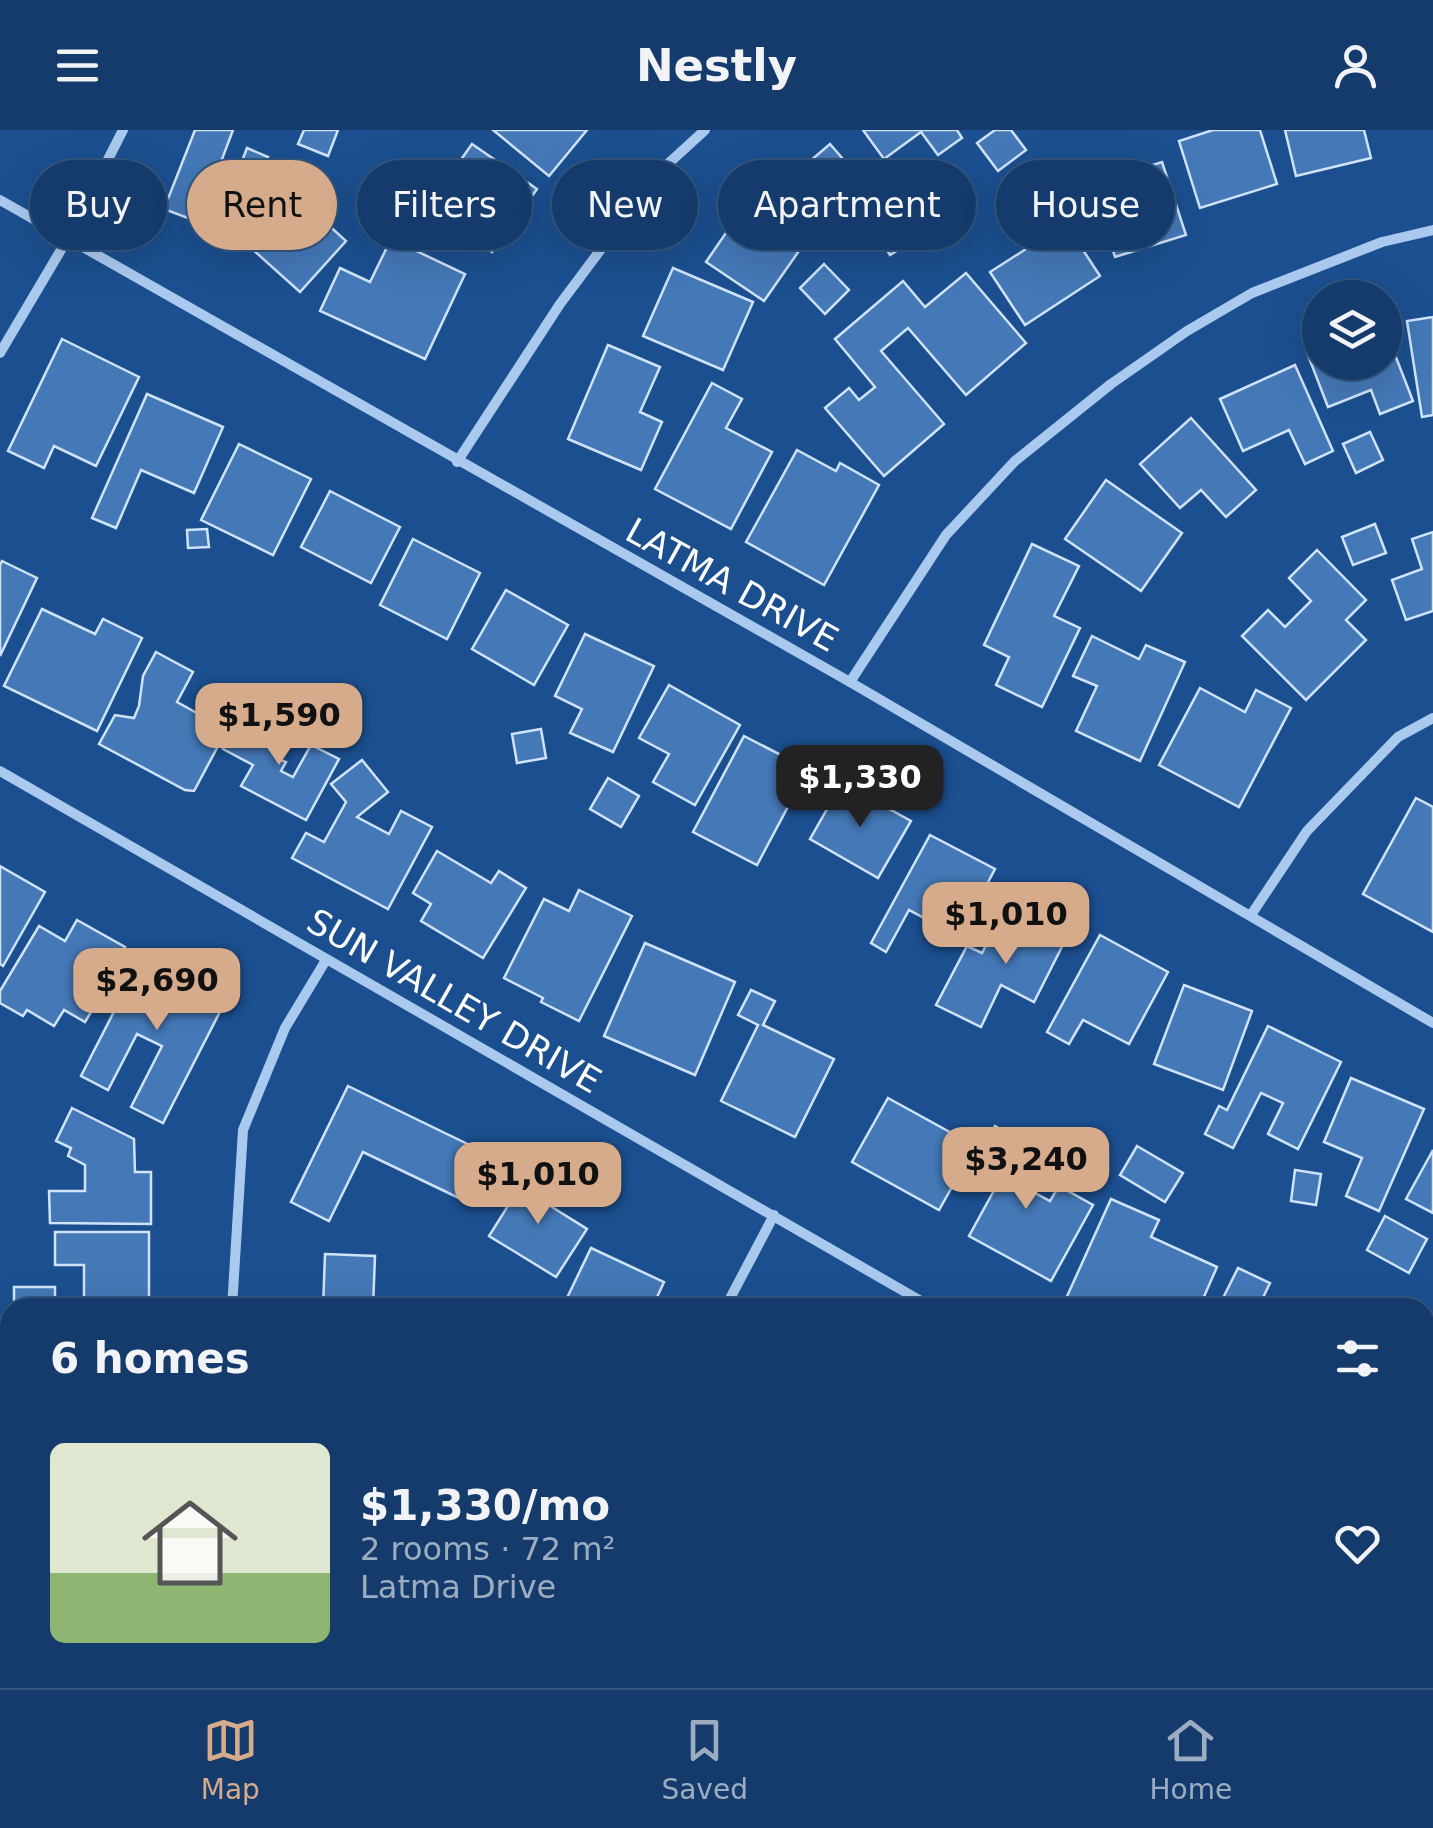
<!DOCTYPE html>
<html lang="en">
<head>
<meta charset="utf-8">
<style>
  :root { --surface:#143b6b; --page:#1d4271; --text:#f1f3f6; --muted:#9dadc1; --line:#33557e; --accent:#d6ab8b }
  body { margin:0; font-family:"DejaVu Sans",sans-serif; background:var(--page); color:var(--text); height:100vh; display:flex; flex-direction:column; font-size:38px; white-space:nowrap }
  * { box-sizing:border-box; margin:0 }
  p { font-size:32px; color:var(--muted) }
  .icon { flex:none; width:55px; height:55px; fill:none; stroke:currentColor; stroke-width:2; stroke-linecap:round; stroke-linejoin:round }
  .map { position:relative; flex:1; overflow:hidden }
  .details { position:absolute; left:0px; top:1168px; width:1435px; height:392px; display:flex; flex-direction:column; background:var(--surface); border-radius:30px 30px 0 0; box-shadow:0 10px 40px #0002,0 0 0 2px var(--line) }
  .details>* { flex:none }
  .banner { position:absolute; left:30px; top:30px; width:1375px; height:90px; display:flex; gap:20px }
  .buttons { position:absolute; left:1302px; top:150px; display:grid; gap:20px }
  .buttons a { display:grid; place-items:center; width:100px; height:100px; border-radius:50%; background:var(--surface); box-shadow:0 10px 40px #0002,0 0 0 2px var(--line); font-size:50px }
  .price { position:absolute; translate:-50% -85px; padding:0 22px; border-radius:20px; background:var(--accent); color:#111; font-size:32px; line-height:65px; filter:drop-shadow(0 2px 5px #0008) }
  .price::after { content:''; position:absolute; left:50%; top:60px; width:30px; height:22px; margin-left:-15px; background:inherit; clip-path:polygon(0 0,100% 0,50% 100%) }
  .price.current { background:#222; color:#fff }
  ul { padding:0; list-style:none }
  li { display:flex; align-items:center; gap:30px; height:250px; padding:0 50px }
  li span { display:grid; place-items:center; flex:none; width:280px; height:200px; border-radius:15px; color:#555 }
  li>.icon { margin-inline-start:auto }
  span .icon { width:120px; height:120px; fill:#fffc; stroke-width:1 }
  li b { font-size:42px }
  h2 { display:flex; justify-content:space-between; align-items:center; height:120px; padding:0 50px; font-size:42px }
  .tag { padding:0 35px; border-radius:45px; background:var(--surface); box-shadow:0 10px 40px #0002,0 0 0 2px var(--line); font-size:35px; line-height:90px }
  .tag.current { background:var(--accent); color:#111 }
  header { display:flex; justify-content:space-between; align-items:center; height:130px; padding:0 50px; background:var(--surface); font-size:45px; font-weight:700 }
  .menu { display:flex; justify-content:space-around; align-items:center; height:140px; border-top:2px solid var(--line); background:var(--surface); font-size:28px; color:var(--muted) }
  .menu a { display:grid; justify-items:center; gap:5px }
  .menu .current { color:var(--accent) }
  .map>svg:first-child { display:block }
  .building { fill:#4478b7; stroke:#cfe3fa; stroke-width:2.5 }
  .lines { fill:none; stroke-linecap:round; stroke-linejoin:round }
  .minor { stroke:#a9c9ee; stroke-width:10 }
  .labels { text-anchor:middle; stroke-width:9; stroke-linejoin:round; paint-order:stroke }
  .street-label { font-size:35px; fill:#fff; stroke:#1b4f8f }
</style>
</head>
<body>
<header><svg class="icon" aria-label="menu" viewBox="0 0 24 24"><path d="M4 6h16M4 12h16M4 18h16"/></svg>Nestly<svg class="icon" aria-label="person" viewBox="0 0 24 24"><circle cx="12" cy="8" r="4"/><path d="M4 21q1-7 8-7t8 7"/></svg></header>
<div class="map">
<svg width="1433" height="1558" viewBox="0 0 1433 1558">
  <rect width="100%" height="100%" fill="#1b4f8f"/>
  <!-- building -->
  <g class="building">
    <path d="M195,0H233L219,37L237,44L247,18L268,27L238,107L164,79Z"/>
    <path d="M304,0H338L328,26L298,14Z"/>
    <path d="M493,0H587L549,46Z"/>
    <path d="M863,0H957L962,8L938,25L921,2L884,29Z"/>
    <path d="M995,0H1011L1026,20L998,41L977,13Z"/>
    <path d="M1213,0H1260L1277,54L1200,78L1179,11Z"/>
    <path d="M1285,0H1364L1371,28L1296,46Z"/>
    <path d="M472,14L537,59L492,122L427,78Z"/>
    <path d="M830,14L876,67L820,115L774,62Z"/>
    <path d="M1162,32L1186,105L1115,127L1092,54Z"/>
    <path d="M1032,42L1100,146L1025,195L990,142L1037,112L1003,61Z"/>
    <path d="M934,48L952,75L925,92L907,65Z"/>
    <path d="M297,66L346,111L300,162L251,118Z"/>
    <path d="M743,78L801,118L764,171L706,132Z"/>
    <path d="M902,81L918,108L890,125L874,99Z"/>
    <path d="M391,109L465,144L425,229L320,181L340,138L370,152Z"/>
    <path d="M824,134L849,160L825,184L800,158Z"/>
    <path d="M673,138L753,172L723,240L643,206Z"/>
    <path d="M966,143L1026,213L966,265L908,198L881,221L944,294L884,346L825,278L849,258L859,270L875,257L835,209L903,151L925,177Z"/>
    <path d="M1433,187V285L1422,287L1407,191Z"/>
    <path d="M1385,199L1413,271L1380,284L1371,260L1328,277L1306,220L1320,215V232H1385Z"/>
    <path d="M62,209L139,247L96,336L54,316L44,338L8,321Z"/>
    <path d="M608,215L660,237L640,282L662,292L641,340L568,309Z"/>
    <path d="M1295,235L1333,321L1305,334L1289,300L1243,321L1220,269Z"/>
    <path d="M712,253L742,269L726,298L772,322L731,399L655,359Z"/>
    <path d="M147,264L223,297L194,363L141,340L116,398L92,388Z"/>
    <path d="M1191,288L1256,360L1226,387L1201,360L1180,378L1140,334Z"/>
    <path d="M1370,302L1383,330L1356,343L1343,314Z"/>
    <path d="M239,314L311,349L273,425L201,390Z"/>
    <path d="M797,320L836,341L840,333L879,355L824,455L746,412Z"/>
    <path d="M1106,350L1182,403L1141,461L1065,409Z"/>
    <path d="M330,361L400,397L371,453L301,417Z"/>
    <path d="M1375,394L1386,423L1353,435L1342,407Z"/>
    <path d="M207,399L209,417L188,418L187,400Z"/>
    <path d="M1433,402V481L1406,490L1392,450L1422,439L1412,409Z"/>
    <path d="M413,409L480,443L447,509L380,475Z"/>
    <path d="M1032,414L1079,436L1054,486L1080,498L1042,577L996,555L1009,527L984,515Z"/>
    <path d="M1317,420L1366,470L1346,490L1366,510L1306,570L1242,506L1268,480L1285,497L1311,471L1289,448Z"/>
    <path d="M2,431L37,448L0,526V435Z"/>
    <path d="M506,460L568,495L534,555L472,519Z"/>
    <path d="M42,479L95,504L103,489L142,508L97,601L4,556Z"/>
    <path d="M585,504L654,536L613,622L570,603L582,579L555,566Z"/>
    <path d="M1092,506L1139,529L1146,515L1185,532L1140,631L1076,601L1097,556L1073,546Z"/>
    <path d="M156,522L193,542L177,572L197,583L208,561L239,577L194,661L185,660L99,614L115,585L134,588L139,576L143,546Z"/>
    <path d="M669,555L740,595L695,675L653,652L669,624L639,608Z"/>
    <path d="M1200,558L1245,582L1256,560L1291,578L1239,677L1159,635Z"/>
    <path d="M242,583L281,603L276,612L286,617L279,629L286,632L281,641L293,647L311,615L339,629L306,690L241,656L253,635L223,619Z"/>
    <path d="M541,599L546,628L517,633L512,604Z"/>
    <path d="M744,606L808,639L757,735L693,702Z"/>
    <path d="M362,630L388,662L357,687L389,704L401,681L432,697L388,779L292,728L306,703L324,712L346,672L331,654Z"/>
    <path d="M608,648L639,666L621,697L590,679Z"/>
    <path d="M842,653L911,691L878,748L810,709Z"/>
    <path d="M1416,668L1433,677V802L1363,764Z"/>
    <path d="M930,705L995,739L959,807L909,780L886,822L871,813Z"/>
    <path d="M437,721L491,753L499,741L526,758L483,828L421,791L431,774L413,763Z"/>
    <path d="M0,736L45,762L3,836L0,834Z"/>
    <path d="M579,760L632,786L579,891L541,872L543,868L504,848L544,769L569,781Z"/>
    <path d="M1047,774L1076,789L1034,872L1001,855L981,897L936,875L967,816L982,823L996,796L1027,811Z"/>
    <path d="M77,790L125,817L115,833L119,836L85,892L64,880L54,896L27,880L23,886L0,873V861L39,796L65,811Z"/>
    <path d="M1100,805L1168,842L1129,914L1083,890L1069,914L1047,902Z"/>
    <path d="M645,813L735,852L695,945L604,906Z"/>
    <path d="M143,825L227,868L163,993L131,977L162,916L137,904L108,960L81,946Z"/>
    <path d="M1184,855L1252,881L1223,960L1154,934Z"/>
    <path d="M751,860L775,871L763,895L834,929L795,1007L721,971L758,895L738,885Z"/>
    <path d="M1268,896L1341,932L1298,1019L1268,1004L1283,973L1261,963L1233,1018L1205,1004L1219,976L1227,980Z"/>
    <path d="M1351,948L1424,979L1379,1081L1346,1066L1362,1028L1324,1012Z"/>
    <path d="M348,956L484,1022L461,1069L363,1022L329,1091L291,1072Z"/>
    <path d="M888,968L975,1016L939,1080L852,1032Z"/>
    <path d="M72,978L134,1009L135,1042H151V1094L50,1093L49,1061H85V1035L68,1026L71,1018L56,1011Z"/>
    <path d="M995,996L1032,1017L1013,1051L1050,1071L1059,1056L1093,1075L1051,1151L969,1106L1003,1044L977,1029Z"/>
    <path d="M1137,1016L1183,1043L1165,1072L1120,1045Z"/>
    <path d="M1433,1020V1083L1406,1069Z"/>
    <path d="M1295,1040L1321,1044L1316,1075L1291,1071Z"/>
    <path d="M528,1044L560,1064L552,1077L587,1099L556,1147L489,1106Z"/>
    <path d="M1111,1069L1159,1090L1151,1107L1217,1137L1199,1178H1074L1064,1173Z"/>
    <path d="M1385,1086L1427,1109L1409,1143L1367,1120Z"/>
    <path d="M55,1102H149V1178H84V1135H55Z"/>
    <path d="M591,1118L664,1152L652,1178H582L566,1170Z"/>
    <path d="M325,1124L375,1126L373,1178H323Z"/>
    <path d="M1238,1138L1270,1153L1258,1178H1218Z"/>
    <rect x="14" y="1157" width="41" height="21"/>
    <path d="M1426,1271L1433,1274V1310L1425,1328Z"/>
    <rect x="100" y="1550" width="51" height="8"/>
    <rect x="322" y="1550" width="89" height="8"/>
    <rect x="533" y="1550" width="72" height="8"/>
    <path d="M787,1550H826L827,1558H787Z"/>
    <rect x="987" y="1550" width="62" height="8"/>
    <path d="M1228,1550H1314L1310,1558H1225Z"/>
  </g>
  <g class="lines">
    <!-- minor -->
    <g class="minor">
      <path d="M0,70L850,552L1433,893"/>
      <path d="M0,223L68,108L123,0"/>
      <path d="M457,332L560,174L658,43L705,0"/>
      <path d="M850,552L946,405L1015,331L1111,254L1187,201L1252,163L1382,112L1433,100"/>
      <path d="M0,641L933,1178"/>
      <path d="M1251,785L1307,701L1398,607L1433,588"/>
      <path d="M232,1178L243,1000L285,898L326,830"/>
      <path d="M725,1178L774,1085"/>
      <path d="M1425,1466L1433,1470"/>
      <path d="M237,1550V1558"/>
      <path d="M697,1550V1558"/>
      <path d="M1156,1558L1157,1550"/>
    </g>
  </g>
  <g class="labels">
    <!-- street labels -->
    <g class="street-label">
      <text transform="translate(732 455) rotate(29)" y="12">LATMA DRIVE</text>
      <text transform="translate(454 871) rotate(30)" y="12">SUN VALLEY DRIVE</text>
    </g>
  </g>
</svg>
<div class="buttons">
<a><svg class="icon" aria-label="layers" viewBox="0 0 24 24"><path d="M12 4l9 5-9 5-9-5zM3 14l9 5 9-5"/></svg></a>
</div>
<b class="price" style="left:279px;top:638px">$1,590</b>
<b class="price current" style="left:860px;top:700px">$1,330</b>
<b class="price" style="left:1006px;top:837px">$1,010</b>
<b class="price" style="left:157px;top:903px">$2,690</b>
<b class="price" style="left:1026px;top:1082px">$3,240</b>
<b class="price" style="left:538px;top:1097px">$1,010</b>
<div class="banner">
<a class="tag">Buy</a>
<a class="tag current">Rent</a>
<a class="tag">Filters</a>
<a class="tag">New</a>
<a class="tag">Apartment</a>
<a class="tag">House</a>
</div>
<section class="details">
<h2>6 homes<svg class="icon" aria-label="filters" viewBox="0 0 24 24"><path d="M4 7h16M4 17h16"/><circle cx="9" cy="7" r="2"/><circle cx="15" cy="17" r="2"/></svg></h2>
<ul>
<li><span style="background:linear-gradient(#dfe7d0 65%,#8fb573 0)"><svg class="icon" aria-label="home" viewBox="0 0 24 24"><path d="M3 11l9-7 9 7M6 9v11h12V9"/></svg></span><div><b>$1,330/mo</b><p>2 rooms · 72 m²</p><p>Latma Drive</p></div><svg class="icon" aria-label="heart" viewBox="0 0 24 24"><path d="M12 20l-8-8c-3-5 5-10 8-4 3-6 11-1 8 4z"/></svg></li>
</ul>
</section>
</div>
<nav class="menu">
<a class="current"><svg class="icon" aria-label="map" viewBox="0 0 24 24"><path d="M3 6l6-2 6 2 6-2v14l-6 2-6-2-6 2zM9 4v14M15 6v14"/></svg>Map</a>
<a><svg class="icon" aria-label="saved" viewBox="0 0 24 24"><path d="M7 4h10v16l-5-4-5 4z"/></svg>Saved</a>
<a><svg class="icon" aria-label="home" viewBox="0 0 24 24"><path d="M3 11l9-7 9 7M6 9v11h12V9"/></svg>Home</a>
</nav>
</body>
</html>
